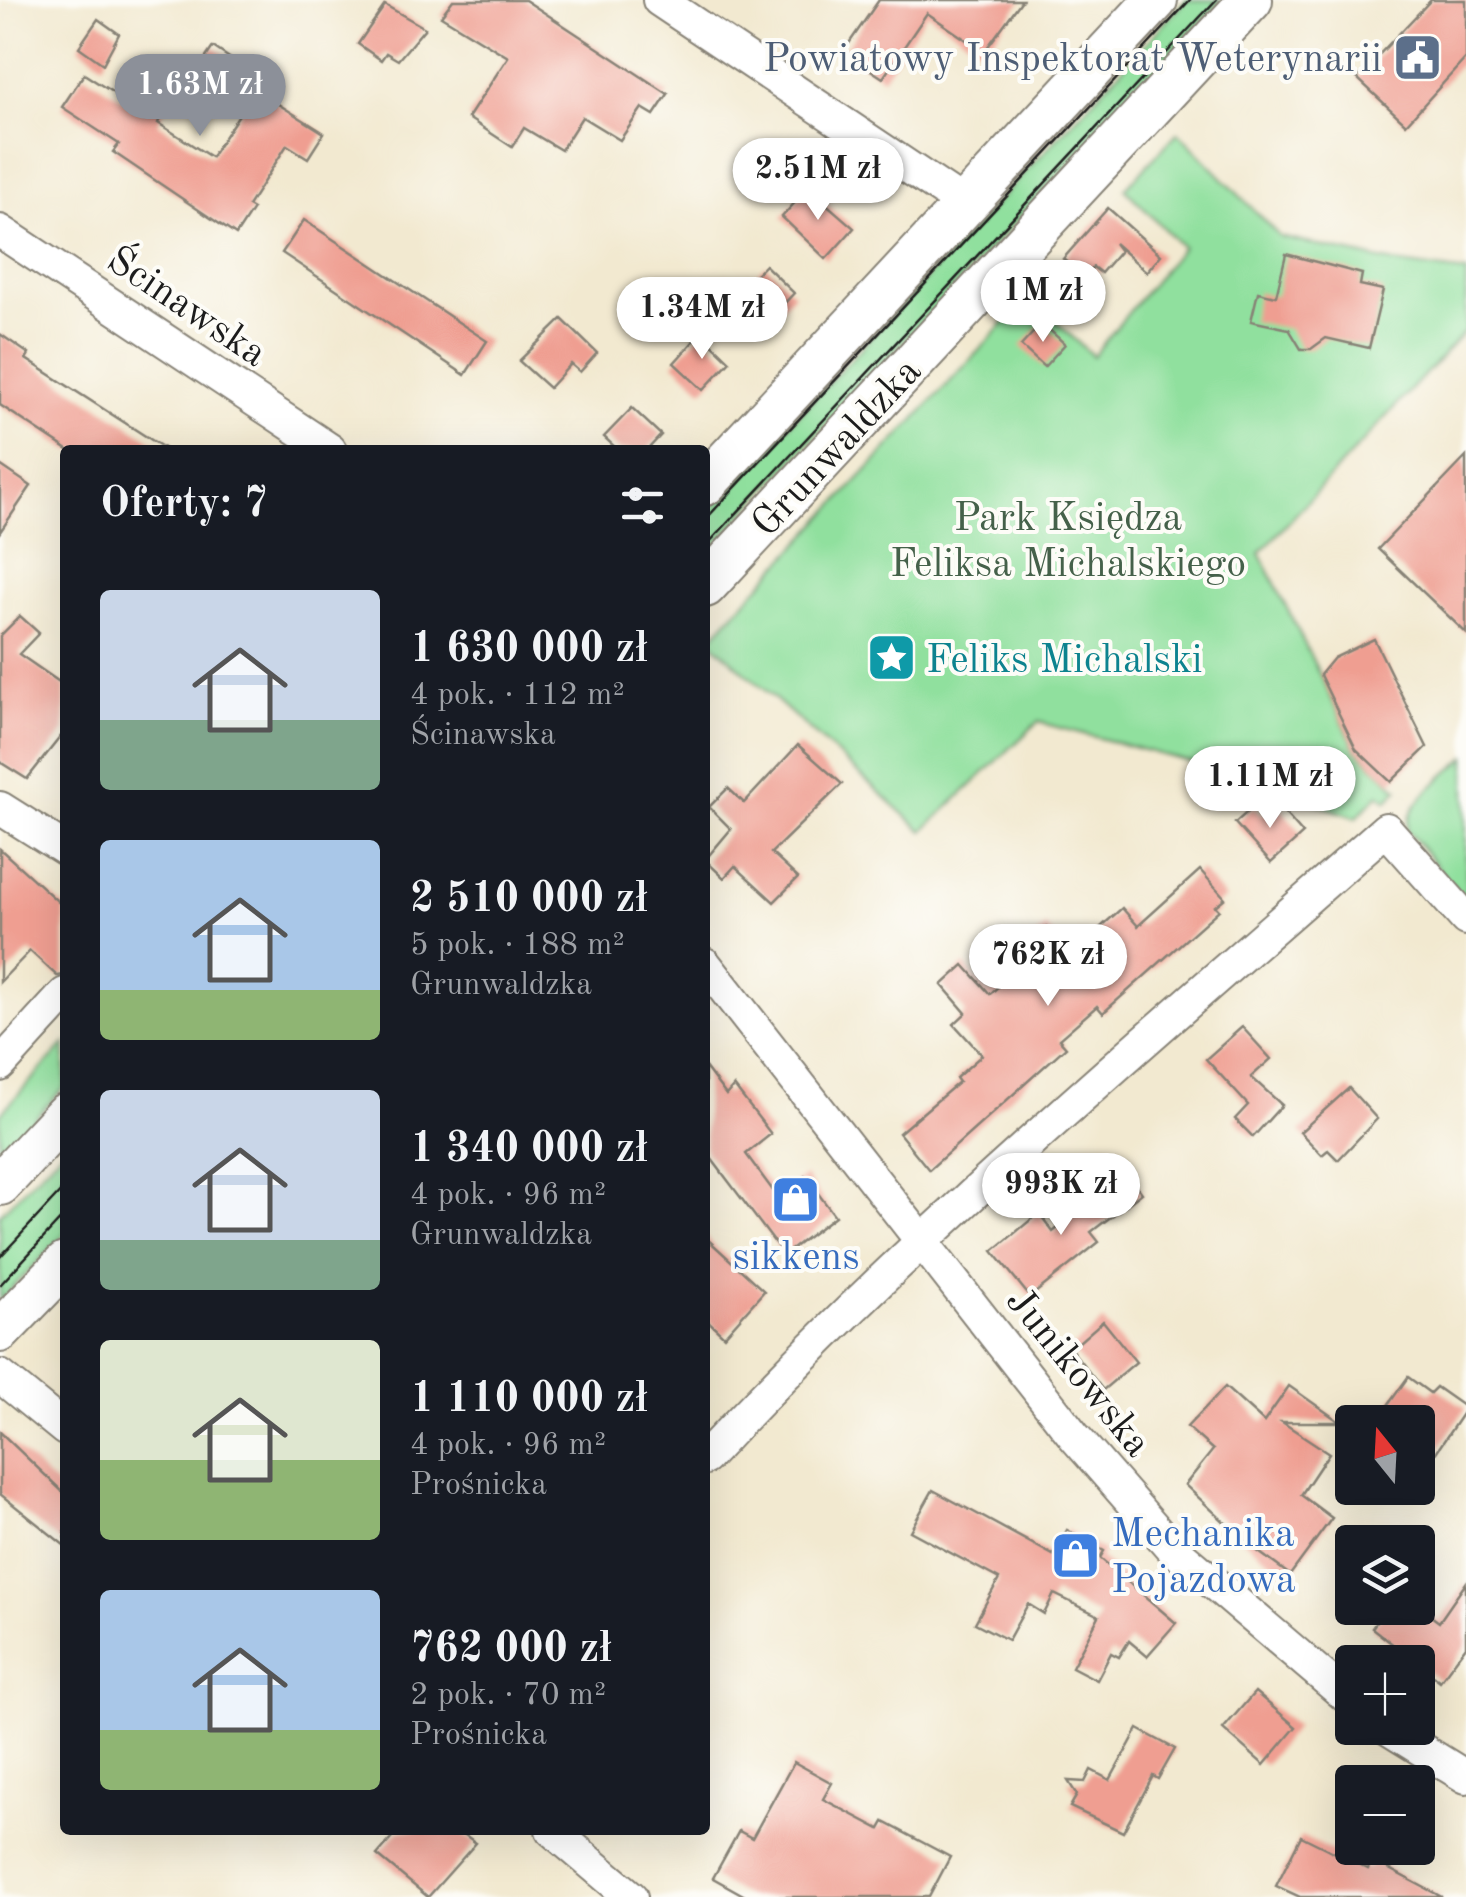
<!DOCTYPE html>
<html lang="pl">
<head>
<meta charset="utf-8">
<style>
  :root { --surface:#171b24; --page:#242831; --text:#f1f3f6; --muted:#9ea1a6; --accent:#8c9099 }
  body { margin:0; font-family:"Old Standard TT",serif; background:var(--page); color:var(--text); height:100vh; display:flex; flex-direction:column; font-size:38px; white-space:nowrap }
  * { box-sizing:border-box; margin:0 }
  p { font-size:32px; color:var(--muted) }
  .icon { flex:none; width:55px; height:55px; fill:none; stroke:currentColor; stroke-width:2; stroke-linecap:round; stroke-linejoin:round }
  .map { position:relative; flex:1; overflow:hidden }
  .drawer { position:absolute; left:60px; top:445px; width:650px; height:1390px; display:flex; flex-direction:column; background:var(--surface); border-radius:10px; box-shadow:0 10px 40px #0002 }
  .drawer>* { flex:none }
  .needle { width:65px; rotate:342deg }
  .tools { position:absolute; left:1335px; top:1405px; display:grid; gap:20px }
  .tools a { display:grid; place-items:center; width:100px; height:100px; border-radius:10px; background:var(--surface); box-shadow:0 10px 40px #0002; font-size:50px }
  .price { position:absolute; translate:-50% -85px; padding:0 22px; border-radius:35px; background:#fff; color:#222; font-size:32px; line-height:65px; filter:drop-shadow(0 2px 5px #0008) }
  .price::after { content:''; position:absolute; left:50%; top:60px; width:30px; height:22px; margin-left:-15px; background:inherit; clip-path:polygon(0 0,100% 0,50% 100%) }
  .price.on { background:var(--accent); color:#fff }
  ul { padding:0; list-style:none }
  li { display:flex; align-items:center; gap:30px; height:250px; padding:0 40px }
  li span { display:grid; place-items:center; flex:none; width:280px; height:200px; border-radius:10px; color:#555 }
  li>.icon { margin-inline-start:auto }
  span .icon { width:120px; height:120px; fill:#fffc; stroke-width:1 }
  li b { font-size:42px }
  h2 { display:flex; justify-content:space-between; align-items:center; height:120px; padding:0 40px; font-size:42px }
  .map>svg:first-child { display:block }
  .green { fill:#90e09e; stroke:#567e5d; stroke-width:2.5 }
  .building { fill:#ef9e91 }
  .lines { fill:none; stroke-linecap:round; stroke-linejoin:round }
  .minor-casing { stroke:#878276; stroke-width:36 }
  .tertiary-casing { stroke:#878276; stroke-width:46 }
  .minor { stroke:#fff; stroke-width:32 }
  .tertiary { stroke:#fff; stroke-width:42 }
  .tram { stroke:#1c1c1c; stroke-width:2.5 }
  .labels { text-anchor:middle; stroke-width:8; stroke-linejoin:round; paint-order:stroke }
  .service-label { font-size:40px; fill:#4e5e75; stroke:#fdfcf7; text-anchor:end }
  .street-label { font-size:40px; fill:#1c1c1c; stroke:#fdfcf7 }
  .park-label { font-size:40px; fill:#45614a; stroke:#fdfcf7 }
  .culture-label { font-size:40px; fill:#0d838f; stroke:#fdfcf7; text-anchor:start }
  .shop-label { font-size:40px; fill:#366cbe; stroke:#fdfcf7 }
</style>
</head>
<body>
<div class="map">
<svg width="1466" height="1897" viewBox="0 0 1466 1897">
  <rect width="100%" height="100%" fill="#fdfcf7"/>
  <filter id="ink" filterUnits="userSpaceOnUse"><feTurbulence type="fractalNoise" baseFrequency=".01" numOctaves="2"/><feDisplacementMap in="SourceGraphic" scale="20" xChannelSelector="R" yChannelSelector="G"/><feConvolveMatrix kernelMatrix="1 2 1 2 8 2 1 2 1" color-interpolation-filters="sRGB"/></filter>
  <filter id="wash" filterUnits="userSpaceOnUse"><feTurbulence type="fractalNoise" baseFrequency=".0048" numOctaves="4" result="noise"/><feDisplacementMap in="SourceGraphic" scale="40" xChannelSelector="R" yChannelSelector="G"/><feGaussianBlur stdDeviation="2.25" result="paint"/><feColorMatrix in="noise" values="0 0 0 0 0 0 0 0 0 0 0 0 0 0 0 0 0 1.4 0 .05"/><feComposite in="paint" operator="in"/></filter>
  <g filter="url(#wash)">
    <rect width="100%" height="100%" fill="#f2e9d0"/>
    <!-- green -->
    <g class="green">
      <path d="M1186,0H1222L705,555V515Z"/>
      <path d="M1178,132L1280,237L1394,263L1466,273V330L1260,553L1356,749L1398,789L1387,801L1379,794L1356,818L1242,776L1038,722L923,831L709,640L1029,297L1093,356L1182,247L1125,189Z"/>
      <path d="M1466,757V902L1407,830C1406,802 1447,775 1466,757Z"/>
      <path d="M65,1044V1087L0,1154V1114Z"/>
      <path d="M65,1147V1234L0,1301V1214Z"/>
    </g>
    <g id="blocks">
      <!-- building -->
      <g class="building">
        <path d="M453,0H525L668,94L654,115L642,108L620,140L582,117L561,150L524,128L512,147L468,118L508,57L441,16Z"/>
        <path d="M879,0H1022L984,52L927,13L883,78L843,52Z"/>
        <path d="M1431,0H1466V58L1406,124L1357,78Z"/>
        <path d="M385,5L425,28L398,60L386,53L381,60L358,44Z"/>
        <path d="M98,19L119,34L103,64L79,47Z"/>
        <path d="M213,47L258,77L251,87L324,133L308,158L287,145L248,206L253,209L236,235L113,152L119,144L62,107L84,74L140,110L165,71L178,79L158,123L211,157L242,110L193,77Z"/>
        <path d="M808,188L854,228L826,259L782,217Z"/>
        <path d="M1108,208L1161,255L1147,272L1114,243L1120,251L1101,273L1093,267L1084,277L1063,259Z"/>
        <path d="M304,220L487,341L465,375L282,253Z"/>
        <path d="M1286,254L1362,274L1360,285L1383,290L1369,348L1326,338L1311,349H1301L1289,329L1251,321L1258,292L1276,296Z"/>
        <path d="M765,265L794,293L767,322L737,294Z"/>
        <path d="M562,319L597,353L580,372L571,364L549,388L519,361Z"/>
        <path d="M1042,323L1065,344L1044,367L1021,346Z"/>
        <path d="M701,333L730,361L703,390L674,363Z"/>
        <path d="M0,334L29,354L26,359L167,450H68L0,405Z"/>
        <path d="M632,408L661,435L647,450H618L604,437Z"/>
        <path d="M1466,457V633L1378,549Z"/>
        <path d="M0,465L31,486L0,532Z"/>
        <path d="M20,616L39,633L19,654L65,686V731L27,779L0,762V636Z"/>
        <path d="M1374,639L1427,747L1391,782L1356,749L1320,675L1334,658Z"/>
        <path d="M798,745L842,784L771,853L798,878L774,902L735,866L724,878L705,860L731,829L709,807L728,788L744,803Z"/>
        <path d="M1276,803L1303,834L1271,863L1235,823L1254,806L1262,815Z"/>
        <path d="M0,849L65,908V975L57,976L30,951L0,982Z"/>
        <path d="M1200,870L1225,898L1215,906L1219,910L1103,1013L1097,1006L1059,1039L1066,1047L929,1170L899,1133L959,1082L956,1078L982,1055L954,1024L966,1013L942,985L964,965L990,994L1034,955L1025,945L1046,927L1071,954L1122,908L1138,926Z"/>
        <path d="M1242,1027L1271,1059L1251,1077L1282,1105L1253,1137L1235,1119L1248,1105L1206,1059Z"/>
        <path d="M705,1067L726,1095L734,1086L771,1134L746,1154L777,1196L805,1176L835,1216L784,1255L705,1150Z"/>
        <path d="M1349,1088L1377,1119L1338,1160L1328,1150L1322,1155L1300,1132Z"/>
        <path d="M1126,1172L1142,1193L1091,1232L1099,1242L1030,1297L993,1251L1039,1213L1053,1232Z"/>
        <path d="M705,1237L764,1291L724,1336L705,1318Z"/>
        <path d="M1103,1321L1136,1362L1103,1390L1071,1349Z"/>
        <path d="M1408,1377L1430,1393L1436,1387L1466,1408L1418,1479V1422H1376Z"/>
        <path d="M1289,1386L1340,1422H1282L1329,1453L1301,1495L1332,1518L1290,1575L1248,1544L1185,1485L1213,1450L1187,1427L1225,1387L1264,1422Z"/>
        <path d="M0,1432L65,1494V1546L0,1494Z"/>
        <path d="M933,1490L1053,1555L1067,1530L1104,1551L1100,1558L1176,1623L1147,1656L1129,1641L1119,1657L1111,1653L1097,1680L1072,1667L1099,1616L1054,1594L1044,1614L1028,1604L1008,1640L975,1623L999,1579L910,1531Z"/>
        <path d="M1466,1583V1646L1440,1681L1372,1628L1386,1608H1420L1439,1622Z"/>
        <path d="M1255,1692L1296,1727L1264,1765L1223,1729Z"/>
        <path d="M1138,1729L1175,1749L1158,1779L1153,1776L1123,1832L1070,1807L1077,1795L1068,1781L1085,1782L1091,1770L1110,1780Z"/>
        <path d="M794,1762L832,1783L823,1799L880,1829L884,1822L950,1857L929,1897H747L713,1878L739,1831L752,1838Z"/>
        <path d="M399,1830H458L476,1843L428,1897L377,1855Z"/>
        <path d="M1301,1836L1368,1869L1372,1860L1442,1897H1300L1276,1886Z"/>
      </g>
    </g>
  </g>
  <g filter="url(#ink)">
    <use href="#blocks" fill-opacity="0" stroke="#878276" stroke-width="2.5"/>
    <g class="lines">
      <defs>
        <g id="minor">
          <path d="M659,0L965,205"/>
          <path d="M0,231L330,450"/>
          <path d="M0,808L65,849"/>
          <path d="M705,964L1074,1436L1170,1546L1352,1701"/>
          <path d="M0,1065L65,994"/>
          <path d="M0,1376L65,1429"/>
          <path d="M705,1458C915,1232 1155,1034 1386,829L1466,919"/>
          <path d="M1387,1728L1466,1777"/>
          <path d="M552,1830L631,1897"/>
        </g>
        <g id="tertiary">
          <path d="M705,484L1156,0"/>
          <path d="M705,586L1251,0"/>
          <path d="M0,1184L65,1115"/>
          <path d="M0,1331L65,1264"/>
        </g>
      </defs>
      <!-- minor casing -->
      <use href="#minor" class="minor-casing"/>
      <!-- tertiary casing -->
      <use href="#tertiary" class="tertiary-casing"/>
      <!-- minor -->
      <use href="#minor" class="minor"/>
      <!-- tertiary -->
      <use href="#tertiary" class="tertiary"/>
      <!-- tram -->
      <g class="tram">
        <path d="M705,520L1190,0"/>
        <path d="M705,547L1216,0"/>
        <path d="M0,1257L65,1187"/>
        <path d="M0,1285L65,1215"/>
      </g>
    </g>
  </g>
  <!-- icons -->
  <defs>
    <symbol id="civic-square" viewBox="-11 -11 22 22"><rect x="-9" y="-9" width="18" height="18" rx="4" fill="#5c6f8a" stroke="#fdfcf7"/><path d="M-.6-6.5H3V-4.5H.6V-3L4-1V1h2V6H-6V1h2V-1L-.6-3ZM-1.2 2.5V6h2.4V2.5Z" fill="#fff"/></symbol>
    <symbol id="sight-square" viewBox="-11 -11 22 22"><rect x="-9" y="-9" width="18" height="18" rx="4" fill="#0f9aa8" stroke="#fdfcf7"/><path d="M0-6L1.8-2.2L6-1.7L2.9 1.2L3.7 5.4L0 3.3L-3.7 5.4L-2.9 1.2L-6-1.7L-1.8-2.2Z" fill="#fff"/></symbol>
    <symbol id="shop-square" viewBox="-11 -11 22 22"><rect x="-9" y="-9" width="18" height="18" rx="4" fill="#3f7fe0" stroke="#fdfcf7"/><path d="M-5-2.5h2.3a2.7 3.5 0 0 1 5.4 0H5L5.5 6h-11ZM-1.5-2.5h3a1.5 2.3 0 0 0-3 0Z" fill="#fff"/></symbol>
  </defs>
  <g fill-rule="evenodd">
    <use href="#civic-square" x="1390" y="30" width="55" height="55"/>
    <use href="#sight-square" x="864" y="630" width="55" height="55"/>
    <use href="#shop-square" x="768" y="1172" width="55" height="55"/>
    <use href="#shop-square" x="1048" y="1528" width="55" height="55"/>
  </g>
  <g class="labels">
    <!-- service labels -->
    <g class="service-label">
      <text x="1382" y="71">Powiatowy Inspektorat Weterynarii</text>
    </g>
    <!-- street labels -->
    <g class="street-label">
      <text transform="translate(188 305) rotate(34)" y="14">Ścinawska</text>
      <text transform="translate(835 446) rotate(-47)" y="14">Grunwaldzka</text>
      <text transform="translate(1080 1371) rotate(51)" y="14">Junikowska</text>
    </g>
    <!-- park labels -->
    <g class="park-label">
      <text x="1068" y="530">Park Księdza<tspan x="1068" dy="46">Feliksa Michalskiego</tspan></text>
    </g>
    <!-- culture labels -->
    <g class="culture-label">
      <text x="926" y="672">Feliks Michalski</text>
    </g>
    <!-- shop labels -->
    <g class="shop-label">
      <text x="796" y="1269">sikkens</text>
      <text x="1111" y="1546" text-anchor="start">Mechanika<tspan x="1111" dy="46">Pojazdowa</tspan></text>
    </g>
  </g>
</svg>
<div class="tools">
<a><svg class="needle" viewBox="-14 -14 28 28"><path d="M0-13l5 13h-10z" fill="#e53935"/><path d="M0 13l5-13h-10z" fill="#9ea1a6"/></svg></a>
<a><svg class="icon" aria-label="layers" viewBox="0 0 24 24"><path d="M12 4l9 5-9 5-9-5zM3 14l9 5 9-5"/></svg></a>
<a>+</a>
<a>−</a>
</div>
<b class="price on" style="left:200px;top:139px">1.63M zł</b>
<b class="price" style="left:818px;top:223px">2.51M zł</b>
<b class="price" style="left:1043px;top:345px">1M zł</b>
<b class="price" style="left:702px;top:362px">1.34M zł</b>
<b class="price" style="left:1270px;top:831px">1.11M zł</b>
<b class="price" style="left:1048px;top:1009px">762K zł</b>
<b class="price" style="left:1061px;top:1238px">993K zł</b>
<section class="drawer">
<h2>Oferty: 7<svg class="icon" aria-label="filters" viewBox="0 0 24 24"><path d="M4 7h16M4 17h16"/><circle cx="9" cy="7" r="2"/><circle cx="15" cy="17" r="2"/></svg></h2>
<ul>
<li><span style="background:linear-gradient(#c9d6e8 65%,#7fa58c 0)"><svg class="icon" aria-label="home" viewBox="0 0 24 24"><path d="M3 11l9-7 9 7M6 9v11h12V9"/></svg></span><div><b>1 630 000 zł</b><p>4 pok. · 112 m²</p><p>Ścinawska</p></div></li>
<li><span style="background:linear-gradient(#a9c7e8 75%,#8fb573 0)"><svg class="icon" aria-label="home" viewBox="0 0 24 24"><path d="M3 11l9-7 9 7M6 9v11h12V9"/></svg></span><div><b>2 510 000 zł</b><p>5 pok. · 188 m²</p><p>Grunwaldzka</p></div></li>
<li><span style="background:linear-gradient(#c9d6e8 75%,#7fa58c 0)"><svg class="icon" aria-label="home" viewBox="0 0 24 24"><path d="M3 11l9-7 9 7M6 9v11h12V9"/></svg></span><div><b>1 340 000 zł</b><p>4 pok. · 96 m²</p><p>Grunwaldzka</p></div></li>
<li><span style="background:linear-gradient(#dfe7d0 60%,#8fb573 0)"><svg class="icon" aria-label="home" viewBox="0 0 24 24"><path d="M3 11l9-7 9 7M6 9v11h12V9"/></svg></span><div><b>1 110 000 zł</b><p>4 pok. · 96 m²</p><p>Prośnicka</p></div></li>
<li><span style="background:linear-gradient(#a9c7e8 70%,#8fb573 0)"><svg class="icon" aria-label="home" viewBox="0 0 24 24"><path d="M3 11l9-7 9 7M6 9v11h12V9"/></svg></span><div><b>762 000 zł</b><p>2 pok. · 70 m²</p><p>Prośnicka</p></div></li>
</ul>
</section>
</div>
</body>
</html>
